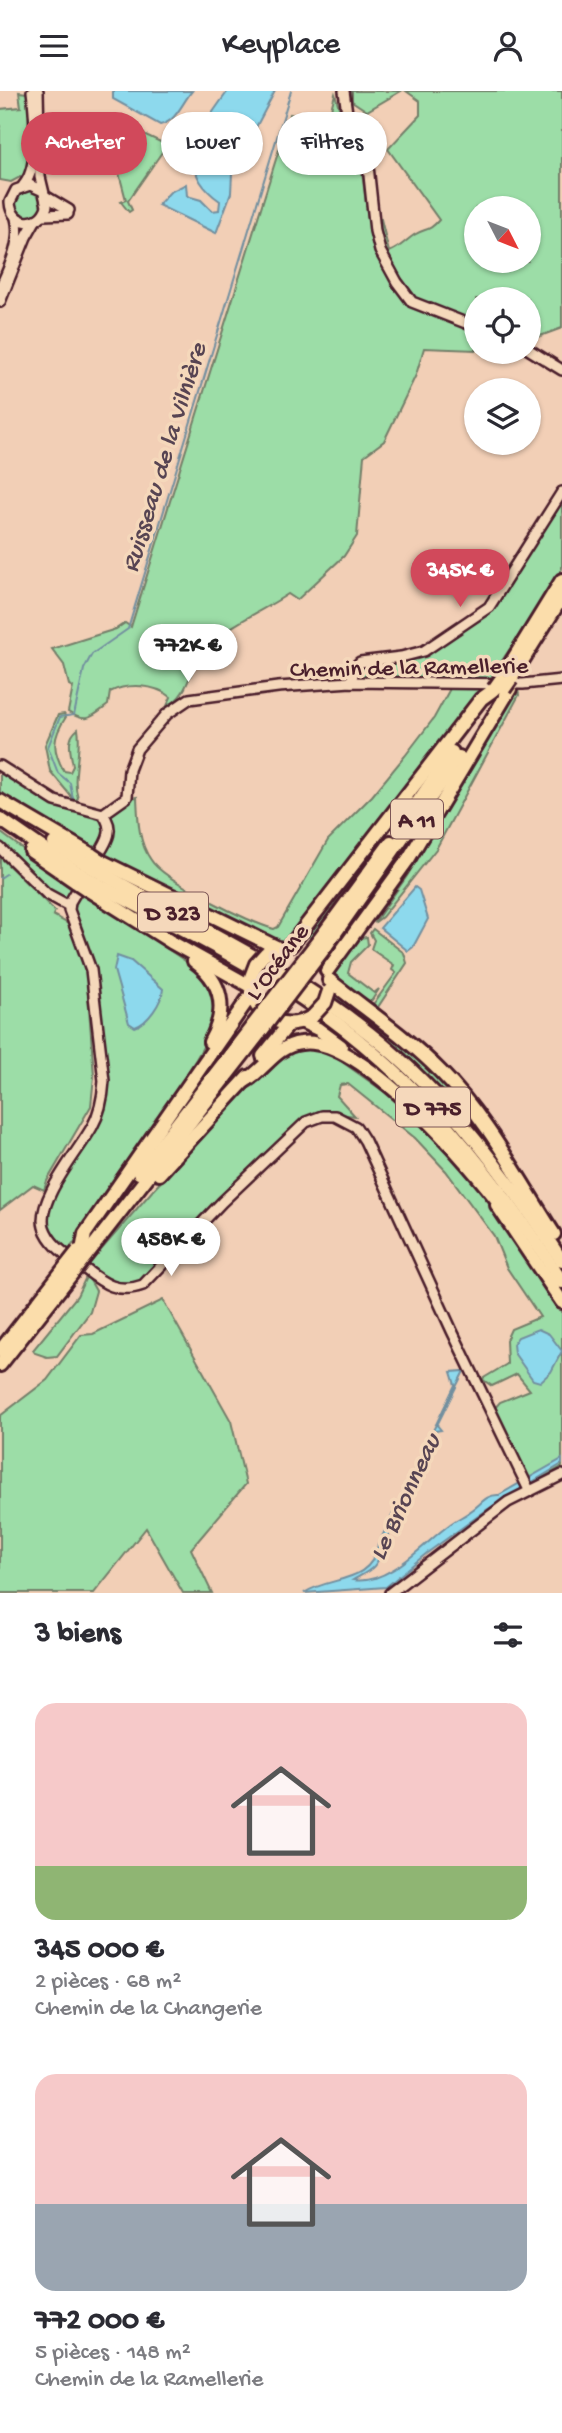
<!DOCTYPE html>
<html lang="fr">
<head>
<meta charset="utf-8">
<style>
  :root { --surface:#fff; --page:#f7f7f7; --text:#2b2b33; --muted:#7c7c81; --accent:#d1495b }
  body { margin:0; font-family:"Gochi Hand",sans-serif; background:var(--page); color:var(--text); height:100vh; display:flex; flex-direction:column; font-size:26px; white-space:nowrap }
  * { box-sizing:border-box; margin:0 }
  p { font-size:23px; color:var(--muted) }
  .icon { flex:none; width:38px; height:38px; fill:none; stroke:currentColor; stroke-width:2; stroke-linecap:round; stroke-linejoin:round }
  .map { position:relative; height:1502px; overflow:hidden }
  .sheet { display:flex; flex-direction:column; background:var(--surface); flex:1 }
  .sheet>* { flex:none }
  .banner { position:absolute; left:21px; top:21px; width:522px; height:63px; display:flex; gap:14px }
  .needle { width:46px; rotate:132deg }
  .controls { position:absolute; left:464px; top:105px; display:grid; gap:14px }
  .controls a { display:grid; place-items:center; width:77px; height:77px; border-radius:50%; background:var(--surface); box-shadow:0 2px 5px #0004; font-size:35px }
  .price { position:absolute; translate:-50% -60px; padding:0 16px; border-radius:24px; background:#fff; color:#222; font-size:23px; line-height:46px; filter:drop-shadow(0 2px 4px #0008) }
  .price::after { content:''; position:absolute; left:50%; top:42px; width:21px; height:16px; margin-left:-10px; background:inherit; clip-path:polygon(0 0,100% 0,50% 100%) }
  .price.selected { background:var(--accent); color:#fff }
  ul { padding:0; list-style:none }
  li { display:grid; align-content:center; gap:14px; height:371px; padding:0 35px }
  li span { display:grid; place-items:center; height:217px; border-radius:21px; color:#555 }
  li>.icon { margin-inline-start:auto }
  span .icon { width:126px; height:126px; fill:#fffc; stroke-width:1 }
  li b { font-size:30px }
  h2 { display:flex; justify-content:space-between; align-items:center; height:84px; padding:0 35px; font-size:30px }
  .tag { padding:0 24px; border-radius:32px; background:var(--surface); box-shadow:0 2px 5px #0004; font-size:24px; line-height:63px }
  .tag.selected { background:var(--accent); color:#fff }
  header { display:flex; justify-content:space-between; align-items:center; height:91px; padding:0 35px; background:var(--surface); font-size:32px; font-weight:600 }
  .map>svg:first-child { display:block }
  .green { fill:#9cdda7; stroke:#737e69; stroke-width:2; fill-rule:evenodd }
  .water { fill:#8dd9ed; stroke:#728f9f; stroke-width:2 }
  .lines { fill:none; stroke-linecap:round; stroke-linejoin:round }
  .stream { stroke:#728f9f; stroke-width:2 }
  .minor-casing { stroke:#4a1f2b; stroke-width:14 }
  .highway-casing { stroke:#4a1f2b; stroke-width:18 }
  .minor { stroke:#f5d8bb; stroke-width:9 }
  .highway { stroke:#fbddab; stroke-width:12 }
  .highway-bridge-casing { stroke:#4a1f2b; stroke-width:18; stroke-linecap:butt }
  .highway-bridge { stroke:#fbddab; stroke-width:12 }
  .labels { text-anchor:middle; stroke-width:7; stroke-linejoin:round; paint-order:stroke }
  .shield { fill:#f5d8bb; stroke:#7d5656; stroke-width:2 }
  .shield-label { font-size:23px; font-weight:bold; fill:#4a1f2b }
  .street-label { font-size:24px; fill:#4a1f2b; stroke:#f5d8bb }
  .water-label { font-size:26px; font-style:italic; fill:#574452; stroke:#f5d8bb }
</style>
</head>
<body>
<header><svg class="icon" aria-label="menu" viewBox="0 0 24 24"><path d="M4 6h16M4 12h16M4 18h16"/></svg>Keyplace<svg class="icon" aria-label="person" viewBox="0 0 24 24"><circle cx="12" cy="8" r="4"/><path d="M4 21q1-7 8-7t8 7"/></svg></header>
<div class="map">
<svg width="562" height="1502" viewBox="0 0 562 1502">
  <rect width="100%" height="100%" fill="#f2cfb6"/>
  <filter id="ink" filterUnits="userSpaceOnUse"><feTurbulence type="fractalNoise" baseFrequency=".0143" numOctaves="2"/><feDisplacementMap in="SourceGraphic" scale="14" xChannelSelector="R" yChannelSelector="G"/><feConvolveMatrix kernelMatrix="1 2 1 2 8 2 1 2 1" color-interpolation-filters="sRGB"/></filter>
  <g filter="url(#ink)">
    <!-- green -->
    <g class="green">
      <path d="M352,0H401L367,20L352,10Z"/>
      <path d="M406,0H562V237L532,248L529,253L528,208H476V259L424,257L416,284L384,350L364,365L357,445L344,465L297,509L288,503C261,521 228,534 205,557C189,574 191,604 167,615L171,606C155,593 127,592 110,601L108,614C92,626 87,633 68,621L73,596L69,594L64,574L52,558L116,538L125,532L131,536L290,23L327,33L335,3L349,50L362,81L368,129L381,128L389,161C400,157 405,150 414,144C425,137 429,141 439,129L388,58L420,24V10ZM476,117H528V170H476Z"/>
      <path d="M19,1L27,2L28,6C28,32 33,59 24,84L11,91L0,89V18L21,16Z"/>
      <path d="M115,24L124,32L133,34L137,40L167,54L128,110L132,119L129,121L121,111L126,109L105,29Z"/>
      <circle cx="29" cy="113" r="14"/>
      <path d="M562,406V478L490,588L359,587L356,582L363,574L411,568L428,562L489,519Z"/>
      <path d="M452,594L485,595L450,646L292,847L277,850L101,764L112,752L111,722L131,707L137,706C138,727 138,751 151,769C163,789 250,832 274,838L278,836L328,749L372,705L405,665L434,627Z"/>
      <path d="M518,598L519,604L436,758L382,826L374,832L407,785Z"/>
      <path d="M64,623L66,626C52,647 52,659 64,680L70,681L73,675C71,661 65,648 78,638C82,661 71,686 78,707L75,710L50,680L45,654L58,624Z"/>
      <path d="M0,678L45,709L102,727C111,739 103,750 96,761L0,705Z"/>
      <path d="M431,682L310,847L306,841Z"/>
      <path d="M447,696L419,746L335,864L330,862Z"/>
      <path d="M0,741L75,797L68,808L52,804L0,754Z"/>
      <path d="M0,766L55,820L53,824L70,834L86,876L94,985L91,1015L47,1090L44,1099L33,1094L0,1119Z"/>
      <path d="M80,799L203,882L217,908L211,942L196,968L131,1072L68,1160L58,1153L48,1136V1114L86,1053L104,1017L95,882L73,816Z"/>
      <path d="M373,838L404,862L407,872L376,919L369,914L374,912L396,882L392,879L394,874L371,858L374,849L370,842Z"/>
      <path d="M367,846L368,854L351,871L348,882L374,902L379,898L372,909L365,911L336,889L334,880L360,847Z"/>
      <path d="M335,901C375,932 445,980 465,1027L389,949L334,906Z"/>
      <path d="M295,957L328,961L407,1017L431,1038L480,1095L562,1218V1376L531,1393L494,1318L500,1311L530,1299L517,1283L492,1295L482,1288L507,1273L506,1249L511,1238L540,1226L507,1177L494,1145L446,1080L415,1047L348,993L340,994L337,1005L355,1025L332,1022L310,1025L142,1191C123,1197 96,1191 88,1174L154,1098L259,986L276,969Z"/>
      <path d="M87,1184L96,1200L90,1221L57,1265L47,1266L35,1262L33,1259L77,1205Z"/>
      <path d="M163,1209L231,1330L246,1393L191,1458L212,1502H183L146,1437L94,1502H0V1325L47,1289L81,1244L93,1243Z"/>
    </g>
    <!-- water -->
    <g class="water">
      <path d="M113,0H192C182,12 176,31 160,34L113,8Z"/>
      <path d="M228,0H275L232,82L231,102L216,142L158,114L170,101L186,93L187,105L201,109L212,120L219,119L220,110C171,76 201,37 228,0Z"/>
      <path d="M415,796L419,799L428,828L413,856L408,860L380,837Z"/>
      <path d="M117,865L131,870L163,898C162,911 148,932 135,936L129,932L114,879Z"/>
      <path d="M538,1238L549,1243L562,1260L551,1281L540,1291L533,1289L514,1262L513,1253L518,1246Z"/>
      <path d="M464,1280L437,1334L441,1339L435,1340L419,1382L383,1454C378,1477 371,1479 353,1489C388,1495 423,1453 449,1434C456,1428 465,1425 472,1419C481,1413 487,1403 499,1404L562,1368V1373L488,1418L427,1462L386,1496L304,1502C332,1484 370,1494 378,1454L455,1294L451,1281Z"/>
    </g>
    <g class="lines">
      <!-- stream -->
      <g class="stream">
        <path d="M73,708L70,692L58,682L48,656L60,626L74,624L84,578L92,563L128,538L291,0"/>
        <path d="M0,787L6,783"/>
      </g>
      <defs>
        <g id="minor">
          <path d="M38,0L40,86L47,115C40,138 11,135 10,111L16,99L30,94L43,100"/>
          <path d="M344,0L347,22L368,75L375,140L380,160L397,191L412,211L476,236"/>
          <path d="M23,95C40,76 35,25 32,0"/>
          <path d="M47,106L69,119"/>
          <path d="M44,124L68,123"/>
          <path d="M0,197C10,175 22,150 16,127"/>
          <path d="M0,211L26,146L35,130"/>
          <path d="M528,258L562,279"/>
          <path d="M351,591L355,576L360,571L401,566L424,560L489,516L562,401"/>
          <path d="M0,675L55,710L103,723"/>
          <path d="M103,723L127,706L129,679L137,658L167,623L189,608L278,596L351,591L523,593L562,589"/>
          <path d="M0,757L47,803L69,815"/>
          <path d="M94,771C104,754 117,741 103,723"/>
          <path d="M83,789L70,811L69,819L91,879L104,990C103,1006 100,1022 92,1036C79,1060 36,1109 44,1136C50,1155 70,1166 85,1178C104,1193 118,1203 143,1194L222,1111L306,1031L322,1025H335L356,1036L365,1050L452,1240L529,1399"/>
          <path d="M390,1502L508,1411L562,1384"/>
        </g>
        <g id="highway">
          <path d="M501,588L562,489"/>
          <path d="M511,588L562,506"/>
          <path d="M0,710L92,764"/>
          <path d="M0,728L80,783"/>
          <path d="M403,733L452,661"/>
          <path d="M54,752L86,773"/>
          <path d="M31,760L76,791"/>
          <path d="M101,770L276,856"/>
          <path d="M96,779C188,832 287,876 370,943C449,1006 507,1086 562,1170"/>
          <path d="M90,789C160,828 236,863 303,908C415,983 490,1079 562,1191"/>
          <path d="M85,797L171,851L250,895"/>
          <path d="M319,849L391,751"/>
          <path d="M291,854L481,608L492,600"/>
          <path d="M326,855L459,666"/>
          <path d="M194,870C223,891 228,919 210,951"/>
          <path d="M327,880L409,767L510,598"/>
          <path d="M329,889C366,919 407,946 441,981C487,1027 519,1089 554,1143"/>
          <path d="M251,901C258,930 288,941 313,925"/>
          <path d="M303,931L318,938L341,955"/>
          <path d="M263,965L289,933"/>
          <path d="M245,990C265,979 275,955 301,952C360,943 471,1074 504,1118"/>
          <path d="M139,1082L254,933"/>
          <path d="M159,1083L248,986"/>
          <path d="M497,1114L562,1211"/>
          <path d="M83,1154L85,1143L251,904"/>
          <path d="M85,1166L262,939"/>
          <path d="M0,1260L67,1174"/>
          <path d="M0,1274L74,1180"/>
        </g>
      </defs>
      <!-- minor casing -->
      <use href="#minor" class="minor-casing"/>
      <!-- highway casing -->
      <use href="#highway" class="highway-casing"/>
      <!-- minor -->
      <use href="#minor" class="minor"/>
      <!-- highway -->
      <use href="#highway" class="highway"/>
      <defs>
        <g id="highway-bridge">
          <path d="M494,598L501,588"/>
          <path d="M504,598L511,588"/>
          <path d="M92,764L101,770"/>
          <path d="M86,773L96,779"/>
          <path d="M80,783L90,789"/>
          <path d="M76,791L85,797"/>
          <path d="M251,886L256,873L266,862"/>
          <path d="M313,925L325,912L329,900"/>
          <path d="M254,933L319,849"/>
          <path d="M262,939L326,855"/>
          <path d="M67,1174L78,1160"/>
          <path d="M74,1180L85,1166"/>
        </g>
      </defs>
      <!-- highway-bridge casing -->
      <use href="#highway-bridge" class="highway-bridge-casing"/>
      <!-- highway-bridge -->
      <use href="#highway-bridge" class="highway-bridge"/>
    </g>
  </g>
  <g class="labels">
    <!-- shield labels -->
    <g class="shield">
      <rect x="391" y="708.5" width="52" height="39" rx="5"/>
      <rect x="138" y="801.5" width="70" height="39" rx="5"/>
      <rect x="396" y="996.5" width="74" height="39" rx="5"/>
    </g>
    <g class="shield-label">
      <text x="417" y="736">A 11</text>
      <text x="173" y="829">D 323</text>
      <text x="433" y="1024">D 775</text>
    </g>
    <!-- street labels -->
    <g class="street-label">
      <text transform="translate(409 575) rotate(-1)" y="8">Chemin de la Ramellerie</text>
      <text transform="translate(276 870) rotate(-53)" y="8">L’Océane</text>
    </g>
    <!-- water labels -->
    <g class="water-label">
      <text transform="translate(162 366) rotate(-73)" y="9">Ruisseau de la Vilnière</text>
      <text transform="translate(403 1405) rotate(-65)" y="9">Le Brionneau</text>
    </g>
  </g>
</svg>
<div class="controls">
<a><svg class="needle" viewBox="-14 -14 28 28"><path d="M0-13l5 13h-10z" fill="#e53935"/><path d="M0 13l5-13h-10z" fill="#7c7c81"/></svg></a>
<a><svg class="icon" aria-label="locate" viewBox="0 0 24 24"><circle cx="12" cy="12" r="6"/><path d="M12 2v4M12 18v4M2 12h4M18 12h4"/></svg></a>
<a><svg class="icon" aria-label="layers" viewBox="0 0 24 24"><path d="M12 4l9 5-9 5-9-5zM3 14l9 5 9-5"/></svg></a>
</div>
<b class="price selected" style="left:460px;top:518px">345K €</b>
<b class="price" style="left:188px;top:593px">772K €</b>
<b class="price" style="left:171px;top:1187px">458K €</b>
<div class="banner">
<a class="tag selected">Acheter</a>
<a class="tag">Louer</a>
<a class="tag">Filtres</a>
</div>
</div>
<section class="sheet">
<h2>3 biens<svg class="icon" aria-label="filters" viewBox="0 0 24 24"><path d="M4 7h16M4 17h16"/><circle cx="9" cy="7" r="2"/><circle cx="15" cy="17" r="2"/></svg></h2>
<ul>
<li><span style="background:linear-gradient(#f6c9c9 75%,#8fb573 0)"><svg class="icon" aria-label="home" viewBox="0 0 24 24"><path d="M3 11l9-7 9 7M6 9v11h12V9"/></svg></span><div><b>345 000 €</b><p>2 pièces · 68 m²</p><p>Chemin de la Changerie</p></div></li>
<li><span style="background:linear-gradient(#f6c9c9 60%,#9aa5b1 0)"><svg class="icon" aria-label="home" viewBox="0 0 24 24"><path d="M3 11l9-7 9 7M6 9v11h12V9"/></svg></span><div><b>772 000 €</b><p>5 pièces · 148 m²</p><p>Chemin de la Ramellerie</p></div></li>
</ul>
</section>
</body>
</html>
